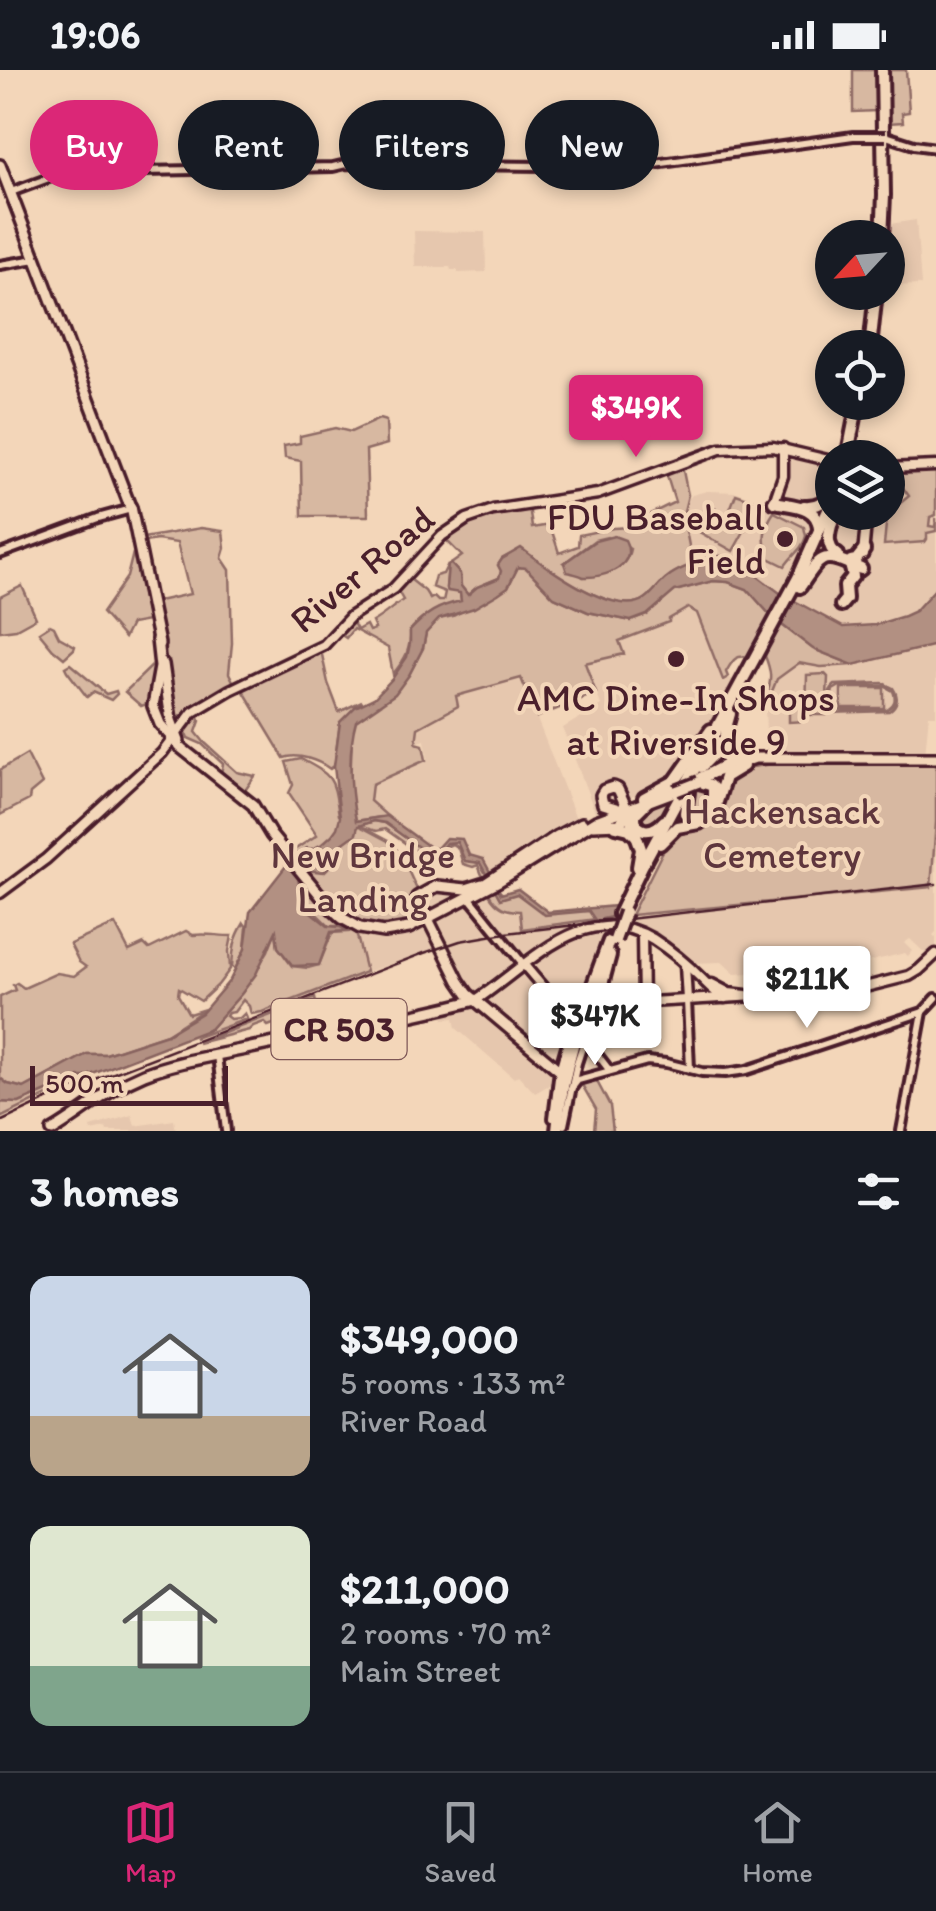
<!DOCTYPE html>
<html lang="en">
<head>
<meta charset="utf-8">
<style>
  :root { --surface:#171b24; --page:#20242c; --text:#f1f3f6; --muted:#9ea1a6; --line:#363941; --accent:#db2777 }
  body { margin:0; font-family:Itim,sans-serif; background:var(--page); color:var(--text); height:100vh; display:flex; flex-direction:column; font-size:38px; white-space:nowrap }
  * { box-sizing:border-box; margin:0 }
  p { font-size:32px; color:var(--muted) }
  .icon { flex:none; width:55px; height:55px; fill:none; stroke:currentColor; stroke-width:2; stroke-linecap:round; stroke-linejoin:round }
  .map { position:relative; height:1061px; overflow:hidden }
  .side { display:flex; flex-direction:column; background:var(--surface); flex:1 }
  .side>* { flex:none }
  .hud { position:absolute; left:30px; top:30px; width:878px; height:90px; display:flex; gap:20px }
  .needle { width:65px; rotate:244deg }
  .tools { position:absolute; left:815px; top:150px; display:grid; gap:20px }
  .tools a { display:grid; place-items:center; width:90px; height:90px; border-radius:50%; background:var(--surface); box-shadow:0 5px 15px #0003; font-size:50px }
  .scale { position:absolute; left:30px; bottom:25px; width:198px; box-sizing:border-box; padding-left:10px; border:5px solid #4a1f2b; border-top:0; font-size:28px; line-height:35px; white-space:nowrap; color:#4a1f2b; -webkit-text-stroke:8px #f3d6b9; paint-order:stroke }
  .price { position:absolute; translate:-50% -85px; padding:0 22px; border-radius:10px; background:#fff; color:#222; font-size:32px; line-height:65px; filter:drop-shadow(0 2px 5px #0008) }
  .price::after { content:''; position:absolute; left:50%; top:60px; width:30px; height:22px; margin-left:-15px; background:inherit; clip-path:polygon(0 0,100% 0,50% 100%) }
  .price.on { background:var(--accent); color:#fff }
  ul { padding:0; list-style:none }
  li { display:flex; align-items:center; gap:30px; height:250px; padding:0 30px }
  li span { display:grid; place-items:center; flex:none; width:280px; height:200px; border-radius:20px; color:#555 }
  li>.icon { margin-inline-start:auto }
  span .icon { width:120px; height:120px; fill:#fffc; stroke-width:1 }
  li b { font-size:42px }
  h2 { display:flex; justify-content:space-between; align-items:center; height:120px; padding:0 30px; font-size:42px }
  .chip { padding:0 35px; border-radius:45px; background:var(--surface); box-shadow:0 5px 15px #0003; font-size:35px; line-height:90px }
  .chip.on { background:var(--accent); color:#fff }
  .status { display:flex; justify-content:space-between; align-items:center; height:70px; padding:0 50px; background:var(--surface); direction:ltr }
  .status svg { height:28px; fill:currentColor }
  .tab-bar { display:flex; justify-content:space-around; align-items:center; height:140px; border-top:2px solid var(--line); background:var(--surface); font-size:28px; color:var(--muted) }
  .tab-bar a { display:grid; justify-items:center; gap:5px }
  .tab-bar .on { color:var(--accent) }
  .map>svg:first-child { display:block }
  .built { fill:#e6c7ae }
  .green { fill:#d7b8a1; stroke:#906c66; stroke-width:2.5; fill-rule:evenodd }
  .water { fill:#b29082; stroke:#88635f; stroke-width:2.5 }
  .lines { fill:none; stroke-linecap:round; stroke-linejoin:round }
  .tertiary-casing { stroke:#4a1f2b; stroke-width:14 }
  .secondary-casing { stroke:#4a1f2b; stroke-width:15 }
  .primary-casing { stroke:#4a1f2b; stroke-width:16 }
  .trunk-casing { stroke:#4a1f2b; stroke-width:18 }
  .tertiary { stroke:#f3d6b9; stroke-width:6 }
  .secondary { stroke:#f3d6b9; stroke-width:8 }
  .primary { stroke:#f3d6b9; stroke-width:9 }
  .trunk { stroke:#f3d6b9; stroke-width:10 }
  .rail { stroke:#4a1f2b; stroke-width:2.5 }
  .tertiary-bridge-casing { stroke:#4a1f2b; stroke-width:14; stroke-linecap:butt }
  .primary-bridge-casing { stroke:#4a1f2b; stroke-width:16; stroke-linecap:butt }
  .trunk-bridge-casing { stroke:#4a1f2b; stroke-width:18; stroke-linecap:butt }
  .tertiary-bridge { stroke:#f3d6b9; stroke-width:6 }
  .primary-bridge { stroke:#f3d6b9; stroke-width:9 }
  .trunk-bridge { stroke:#f3d6b9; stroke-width:10 }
  .poi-dot { fill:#4a1f2b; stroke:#f3d6b9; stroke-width:4 }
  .labels { text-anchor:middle; stroke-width:8; stroke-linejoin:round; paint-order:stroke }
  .shield { fill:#f3d6b9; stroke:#7d5656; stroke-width:2.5 }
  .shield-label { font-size:35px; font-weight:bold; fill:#4a1f2b }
  .poi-label { font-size:38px; fill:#4a1f2b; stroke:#f3d6b9; text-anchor:end }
  .street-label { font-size:38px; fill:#4a1f2b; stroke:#f3d6b9 }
  .park-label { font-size:38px; fill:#5f363d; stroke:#f3d6b9 }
</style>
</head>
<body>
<div class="status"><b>19:06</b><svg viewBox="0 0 49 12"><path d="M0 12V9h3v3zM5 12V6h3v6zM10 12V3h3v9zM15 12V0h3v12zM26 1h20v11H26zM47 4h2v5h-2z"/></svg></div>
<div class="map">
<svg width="936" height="1061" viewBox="0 0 936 1061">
  <rect width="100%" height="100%" fill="#f3d6b9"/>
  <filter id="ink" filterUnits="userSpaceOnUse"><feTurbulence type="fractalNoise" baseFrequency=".01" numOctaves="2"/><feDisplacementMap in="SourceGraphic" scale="20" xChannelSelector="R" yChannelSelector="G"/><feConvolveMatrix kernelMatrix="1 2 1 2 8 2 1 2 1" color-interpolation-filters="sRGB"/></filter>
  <g filter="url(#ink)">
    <!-- built -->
    <g class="built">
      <path d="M916,150L921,215L888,216L890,154Z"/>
      <path d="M414,161L485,162L486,202L458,203V200H451L450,197H415Z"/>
      <path d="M798,385L832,394V442H888V402L936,399V573L915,541L875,555L843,557L767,514L706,485L691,486L683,445L685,433L692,425L707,421L737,422L774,436L781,427L791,391Z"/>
      <path d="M674,521L704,542L728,607L738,612L672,710L595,742L563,658L601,635L583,588L621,550Z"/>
      <path d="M936,575V645H929L925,684L767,685L765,638L777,609L799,593L821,597L853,595Z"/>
      <path d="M521,608L577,751L505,796L501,795L490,802L483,789L469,786L462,769L446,768L437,778H431L387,746L370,731L372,714L428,689L425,670L416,673L418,658L456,626Z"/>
      <path d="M936,752V862L933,865L936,868V876L927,885L910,869L904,873L912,881L908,886L905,883L838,899L837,907H816L815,899L776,902V919L751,920L750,903L735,904L722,892L693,893L660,867L645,858L627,853L629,849L913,817H930Z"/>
      <path d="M494,815L506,842L520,841L522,859L592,849L606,865L564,972L557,998L558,1010L535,1023L518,1005L514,1008L456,958L454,948L444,949L442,939L474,931L442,877L366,902L356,862V856L427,848L417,827L437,816Z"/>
      <path d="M132,1045L135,1056L174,1050L176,1061H107L106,1058L92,1061L91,1057Z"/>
    </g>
    <!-- green -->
    <g class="green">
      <path d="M853,0H875L876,41L853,42Z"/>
      <path d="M887,0H906L909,42L902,43L903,52L888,53Z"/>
      <path d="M379,349L386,351L387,374L366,380L368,446H302L301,391L285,388L284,376L300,373V366L335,358L351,362Z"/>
      <path d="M682,396L688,425L683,445L691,486L688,496C682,499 674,502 668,507C659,513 654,523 645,529C615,549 546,497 521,479L502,489L498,495L501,501L499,508L477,517L468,525L461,516L460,504L451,494L462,486L442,466L473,446L529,435L532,458L550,455L559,483L578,476L579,465L613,458L632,457L646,446L675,432L666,403ZM607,467L630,479C626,501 602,505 583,507L564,493L595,470Z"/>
      <path d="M936,399V445L930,447L929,456L935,457L936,448V461L927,463V469L925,472L884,475L887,444L909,426L901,415L888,423V402Z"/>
      <path d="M736,424L762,433L757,451L729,442Z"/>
      <path d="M708,434L747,456L733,481L694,459Z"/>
      <path d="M774,442L804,457L806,466C803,479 792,485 785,496L769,488C762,470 763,458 774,442Z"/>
      <path d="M201,458L223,461L225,478L222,488L230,500L232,573L229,603L236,617L178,647L173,645L149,533L190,524L177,473L157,470L138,473L137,469Z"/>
      <path d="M133,483L148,551L131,554L124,568L102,543L127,507Z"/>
      <path d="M448,494L446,518L460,523L461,532C440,536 425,544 410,560C411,580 405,589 393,604L388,578L353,559L346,568L337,562L350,547L357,560L366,555L369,561L375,559L372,552C383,546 391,538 403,530L395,516L406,506L425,521L430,529L434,527L438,531H443L445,522L432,517L435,506L443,504Z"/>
      <path d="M518,497L526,498L554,527L588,542L631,551L647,545L674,521L713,511L728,512L747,519L773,548L813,579L853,595L821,597L799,593L777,609L770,626L767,624C772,609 771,601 765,586L770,574L761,568L749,587C735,585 733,590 726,602L728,607L723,610L697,543L688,538L669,549V552L619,571L624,584L585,593L596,623L537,647L521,608L456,626L458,636L418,658L416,673L423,675L426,690L372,714L370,731L387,746L356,751L350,719L352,664L355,651L409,605L423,578L426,563L439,549L453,546L508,517Z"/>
      <path d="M22,516L36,548L16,559L0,561V527Z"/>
      <path d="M50,555L54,557L59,567L75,576L74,579L64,588L53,579L39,562Z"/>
      <path d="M321,580L328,613L339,642L362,631L340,652L335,691L334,696L330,699C318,690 298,683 284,688L240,615Z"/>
      <path d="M160,588L153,632L141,636L125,622Z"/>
      <path d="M70,594L106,624L116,621L117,624L111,630L93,622L87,627L67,601L65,597Z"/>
      <path d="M825,604L828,607L826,645H806L805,651L789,652V636L798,635L806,642L807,605Z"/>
      <path d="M883,613L893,618C899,627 898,635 889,641L829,643V641L833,640C826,632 827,622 835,615ZM840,616H884L893,621C897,630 894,636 885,640H841L834,637L831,628L833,620Z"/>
      <rect x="841" y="618" width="43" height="20"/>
      <path d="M199,646L200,651L196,662L204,672L237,702L255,706L244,722L221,703L223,694L202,674L188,668L185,661Z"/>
      <path d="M27,684L42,714L30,724L29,730L0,745V700Z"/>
      <path d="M301,689C335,707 333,708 339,745L388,771L400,783L419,824L412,828L422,848C352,878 330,832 288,784L317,765L289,723L293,715L286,692Z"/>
      <path d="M936,693V752L931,817L631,845L671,765L701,754L726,709L752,697L773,694Z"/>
      <path d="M702,715H707L711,732L700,745L689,746L687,731L696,718Z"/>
      <path d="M674,727L656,757L641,758L637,741Z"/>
      <path d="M374,751L385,753L435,788L446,773L457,772L465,790L481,793L487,804L490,802L492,804L484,810L478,795L473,797L463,794L458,778L452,774L443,778L440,788L429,790L385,759L376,761L359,756Z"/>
      <path d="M301,812C317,832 331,850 356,862L366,902L262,942L251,944L249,936L243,930L234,942L228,943L226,946L230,949L240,948L245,943L247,949L194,968L210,959L242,923L268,881L276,860L278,877L292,896L308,898L319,895L332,863L348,862L342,856H329L302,830Z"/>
      <path d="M496,819L503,824C521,815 535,833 548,844L615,837L611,847L522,859L520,841C505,841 497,837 489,824L492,820Z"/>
      <path d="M244,853L247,857L245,879L235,899L232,897C233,879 234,869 244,853Z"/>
      <path d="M115,854L129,881L144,874L149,879L186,861L193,865C207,863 218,866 232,866L229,881L230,899L218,915L201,931L179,918L178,925L189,944L205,939L167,964L106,984H87L24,1018L8,1014L0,1008V927L15,920L13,915L17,913L24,918L57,903L74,906L86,897L79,892L70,874Z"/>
      <path d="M315,928L318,944L287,949L268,956L264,952L253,956L249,960L198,973Z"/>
      <path d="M594,1006L610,1036L613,1061H594L596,1039L578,1008Z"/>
      <path d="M79,1007H85L0,1048V1032L19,1033Z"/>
    </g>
    <!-- water -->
    <g class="water">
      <path d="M614,466L625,470C638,495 606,508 584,507C583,506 568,502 567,502L564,493L595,471Z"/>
      <path d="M521,478C546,497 615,549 645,529C654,523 659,513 668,507C673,502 681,499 688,496L691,486H725L736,490L780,523L843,557L875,555L904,546L915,541L936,518V575L853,595L813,579L773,548L747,519L728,512L713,511L675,521L647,545L631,551L588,542L554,527L526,498L518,497L508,517L498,524L474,538L439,549L426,563L423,578L409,605L395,624L356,651C347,683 350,718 356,751L387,746L431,778H437L446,768L462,769L469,785L483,789L490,802L486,804L480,793L465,791L457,772L446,773L435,789L385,753L374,751L358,756L356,764L334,780L339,787L324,802L304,800L298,807L301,830L307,839L328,856L340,857L347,861L331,862L319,895L293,896L278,877L276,861L256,904L242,923L210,959L85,1007H79L19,1033L0,1032V1008L8,1014L24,1018L87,984H106L167,964L202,943L230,910L245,879L250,842L293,787L307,778L312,779L322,774L332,765L337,758L340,747L334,696L340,652L355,637L374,628L392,609L407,587L410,573V561C426,543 438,536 461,531L460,523L448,521L446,518L448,495L451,494L460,504L461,516L468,525L477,517L499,508L501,501L498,495L502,489Z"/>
      <path d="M498,818L501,824L518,819L548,842L616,836L611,847L602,849V852L597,853L589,841L545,845L517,824L500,829L495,820Z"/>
    </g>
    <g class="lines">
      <defs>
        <g id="tertiary">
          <path d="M886,66L914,75L936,78"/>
          <path d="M11,122L76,98L144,101L333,97L346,94L634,97L853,66H875"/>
          <path d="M0,195L36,189"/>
          <path d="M0,484L98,448L131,439"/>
          <path d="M469,827L524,895"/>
          <path d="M687,930L690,999"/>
          <path d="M586,970L610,1001"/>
          <path d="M217,985L226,1061"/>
          <path d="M571,1019L578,1010L647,991L666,993L702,1002L725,1003L747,1000L923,942L936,928"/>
          <path d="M553,1048L559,1000L571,959"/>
          <path d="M564,1055L577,993L600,923"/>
          <path d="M901,1061L923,942"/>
        </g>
        <g id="secondary">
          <path d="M888,398L936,396"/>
          <path d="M774,432L783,406V378"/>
          <path d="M863,485L867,442"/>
          <path d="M0,823L46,789L162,683L193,642L230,620L324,575L351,546L393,519L442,466L467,449L493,440L598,424L720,379L773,377L832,391"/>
          <path d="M642,864L643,933"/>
          <path d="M524,895L552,928L571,959"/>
          <path d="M685,895L687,930"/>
          <path d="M712,914L729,923L746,925"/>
          <path d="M476,930C528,896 585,827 653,869C670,880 688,895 702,909C709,916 715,923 725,928"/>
          <path d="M593,945L599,938L614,934L849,921L909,906L919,900L936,884"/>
        </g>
        <g id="primary">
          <path d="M0,95L131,439"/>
          <path d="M131,437L159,574"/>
          <path d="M157,569L160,597L153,636L160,654L180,677L253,735L271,765L330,837L342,848L360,858L384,862L409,858L499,811L596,751L676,721"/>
          <path d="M163,594L171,650L179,671"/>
          <path d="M701,707L755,688H936"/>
          <path d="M619,739L603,734L601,725L604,720L613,717L618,719L627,739"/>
          <path d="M593,755L620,754L624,747L621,741"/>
          <path d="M486,813L557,766L582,753"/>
          <path d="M482,814L466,819L437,816L417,827L459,911L468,924L559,1000"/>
          <path d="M52,1061C85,1042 107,1019 144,1004C175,992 208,987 241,980C319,963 398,951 476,930"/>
        </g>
        <g id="trunk">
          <path d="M882,168L884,125L882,0"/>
          <path d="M870,278L876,222"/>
          <path d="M847,388L858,332"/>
          <path d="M774,432C793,436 817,435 819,458"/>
          <path d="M804,436C816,437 825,433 832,422"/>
          <path d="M835,442C831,457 822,475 838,485"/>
          <path d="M851,491L856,490L864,480"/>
          <path d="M800,517C824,482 822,482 861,499"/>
          <path d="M841,535L846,529L845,516L853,506L850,495"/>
          <path d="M730,644C724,664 717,685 744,691"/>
          <path d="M701,697L716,682L726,684L728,689L726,695L707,705"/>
          <path d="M699,712L710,715L713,718V731"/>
          <path d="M688,722L685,743L691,749L700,748"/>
          <path d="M644,728L675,711L711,660"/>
          <path d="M648,731L635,744C634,765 653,764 664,751"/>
          <path d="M627,739L641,779L638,797"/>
          <path d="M616,756L629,759L636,766"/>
          <path d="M660,774L677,757L699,753L705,748L717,732L725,707L743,696"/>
          <path d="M619,844L642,796L798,508L832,431"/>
          <path d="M600,922L610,885"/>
          <path d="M559,933L567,938C576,937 583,932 587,924"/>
          <path d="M557,1061C562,994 586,933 609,871"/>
        </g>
      </defs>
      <!-- tertiary casing -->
      <use href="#tertiary" class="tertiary-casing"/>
      <!-- secondary casing -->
      <use href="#secondary" class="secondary-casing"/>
      <!-- primary casing -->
      <use href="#primary" class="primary-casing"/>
      <!-- trunk casing -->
      <use href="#trunk" class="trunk-casing"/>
      <!-- tertiary -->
      <use href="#tertiary" class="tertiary"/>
      <!-- secondary -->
      <use href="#secondary" class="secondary"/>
      <!-- primary -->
      <use href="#primary" class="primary"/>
      <!-- trunk -->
      <use href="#trunk" class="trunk"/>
      <!-- rail -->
      <path class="rail" d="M0,1052L62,1023L424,883L460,871L506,863L936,814"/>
      <defs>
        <path id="tertiary-bridge" d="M875,66H886"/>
        <path id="primary-bridge" d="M676,721L699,712"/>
        <path id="trunk-bridge" d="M615,870L625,842"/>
      </defs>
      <!-- tertiary-bridge casing -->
      <use href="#tertiary-bridge" class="tertiary-bridge-casing"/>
      <!-- primary-bridge casing -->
      <use href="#primary-bridge" class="primary-bridge-casing"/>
      <!-- trunk-bridge casing -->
      <use href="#trunk-bridge" class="trunk-bridge-casing"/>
      <!-- tertiary-bridge -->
      <use href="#tertiary-bridge" class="tertiary-bridge"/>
      <!-- primary-bridge -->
      <use href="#primary-bridge" class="primary-bridge"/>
      <!-- trunk-bridge -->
      <use href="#trunk-bridge" class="trunk-bridge"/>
    </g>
  </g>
  <!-- markers -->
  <g class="poi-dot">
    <circle cx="785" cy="469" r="10"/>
    <circle cx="676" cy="589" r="10"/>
  </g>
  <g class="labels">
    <!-- shield labels -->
    <rect class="shield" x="271.5" y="929" width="135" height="60" rx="8"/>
    <g class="shield-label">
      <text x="339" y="971">CR 503</text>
    </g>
    <!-- poi labels -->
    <g class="poi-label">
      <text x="765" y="460">FDU Baseball<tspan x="765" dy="44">Field</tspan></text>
      <text x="676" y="641" text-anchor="middle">AMC Dine-In Shops<tspan x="676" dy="44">at Riverside 9</tspan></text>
    </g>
    <!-- street labels -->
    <g class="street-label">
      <text transform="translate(362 499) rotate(-40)" y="13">River Road</text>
    </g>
    <!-- park labels -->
    <g class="park-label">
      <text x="782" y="754">Hackensack<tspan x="782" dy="44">Cemetery</tspan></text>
      <text x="363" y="798">New Bridge<tspan x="363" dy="44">Landing</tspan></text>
    </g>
  </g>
</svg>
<div class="tools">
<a><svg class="needle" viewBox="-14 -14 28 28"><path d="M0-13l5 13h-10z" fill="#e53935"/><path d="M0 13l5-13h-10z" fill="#9ea1a6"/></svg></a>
<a><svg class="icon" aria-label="locate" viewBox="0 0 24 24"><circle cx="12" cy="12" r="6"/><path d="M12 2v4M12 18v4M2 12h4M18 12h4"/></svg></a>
<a><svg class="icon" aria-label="layers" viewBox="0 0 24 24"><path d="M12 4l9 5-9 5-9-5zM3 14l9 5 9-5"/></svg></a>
</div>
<div class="scale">500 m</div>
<b class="price on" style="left:636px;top:390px">$349K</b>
<b class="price" style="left:807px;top:961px">$211K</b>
<b class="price" style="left:595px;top:998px">$347K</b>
<div class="hud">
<a class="chip on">Buy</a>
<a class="chip">Rent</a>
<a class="chip">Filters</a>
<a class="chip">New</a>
</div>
</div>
<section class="side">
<h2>3 homes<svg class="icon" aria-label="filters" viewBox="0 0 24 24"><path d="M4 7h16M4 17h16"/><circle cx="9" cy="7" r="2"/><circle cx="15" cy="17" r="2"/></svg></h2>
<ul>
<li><span style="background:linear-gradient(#c9d6e8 70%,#b9a48a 0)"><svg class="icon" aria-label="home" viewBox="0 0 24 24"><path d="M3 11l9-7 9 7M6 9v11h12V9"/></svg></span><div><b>$349,000</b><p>5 rooms · 133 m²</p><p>River Road</p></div></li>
<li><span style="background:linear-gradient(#dfe7d0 70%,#7fa58c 0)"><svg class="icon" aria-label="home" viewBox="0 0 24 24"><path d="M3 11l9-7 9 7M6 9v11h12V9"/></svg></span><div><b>$211,000</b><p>2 rooms · 70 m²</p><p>Main Street</p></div></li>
</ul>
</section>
<nav class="tab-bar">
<a class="on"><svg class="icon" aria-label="map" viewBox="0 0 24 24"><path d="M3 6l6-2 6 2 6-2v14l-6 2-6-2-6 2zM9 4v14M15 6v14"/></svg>Map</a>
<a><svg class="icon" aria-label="saved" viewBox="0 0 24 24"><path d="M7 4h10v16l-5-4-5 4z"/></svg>Saved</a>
<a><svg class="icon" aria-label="home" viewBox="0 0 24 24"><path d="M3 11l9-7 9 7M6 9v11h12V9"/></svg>Home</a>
</nav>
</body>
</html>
